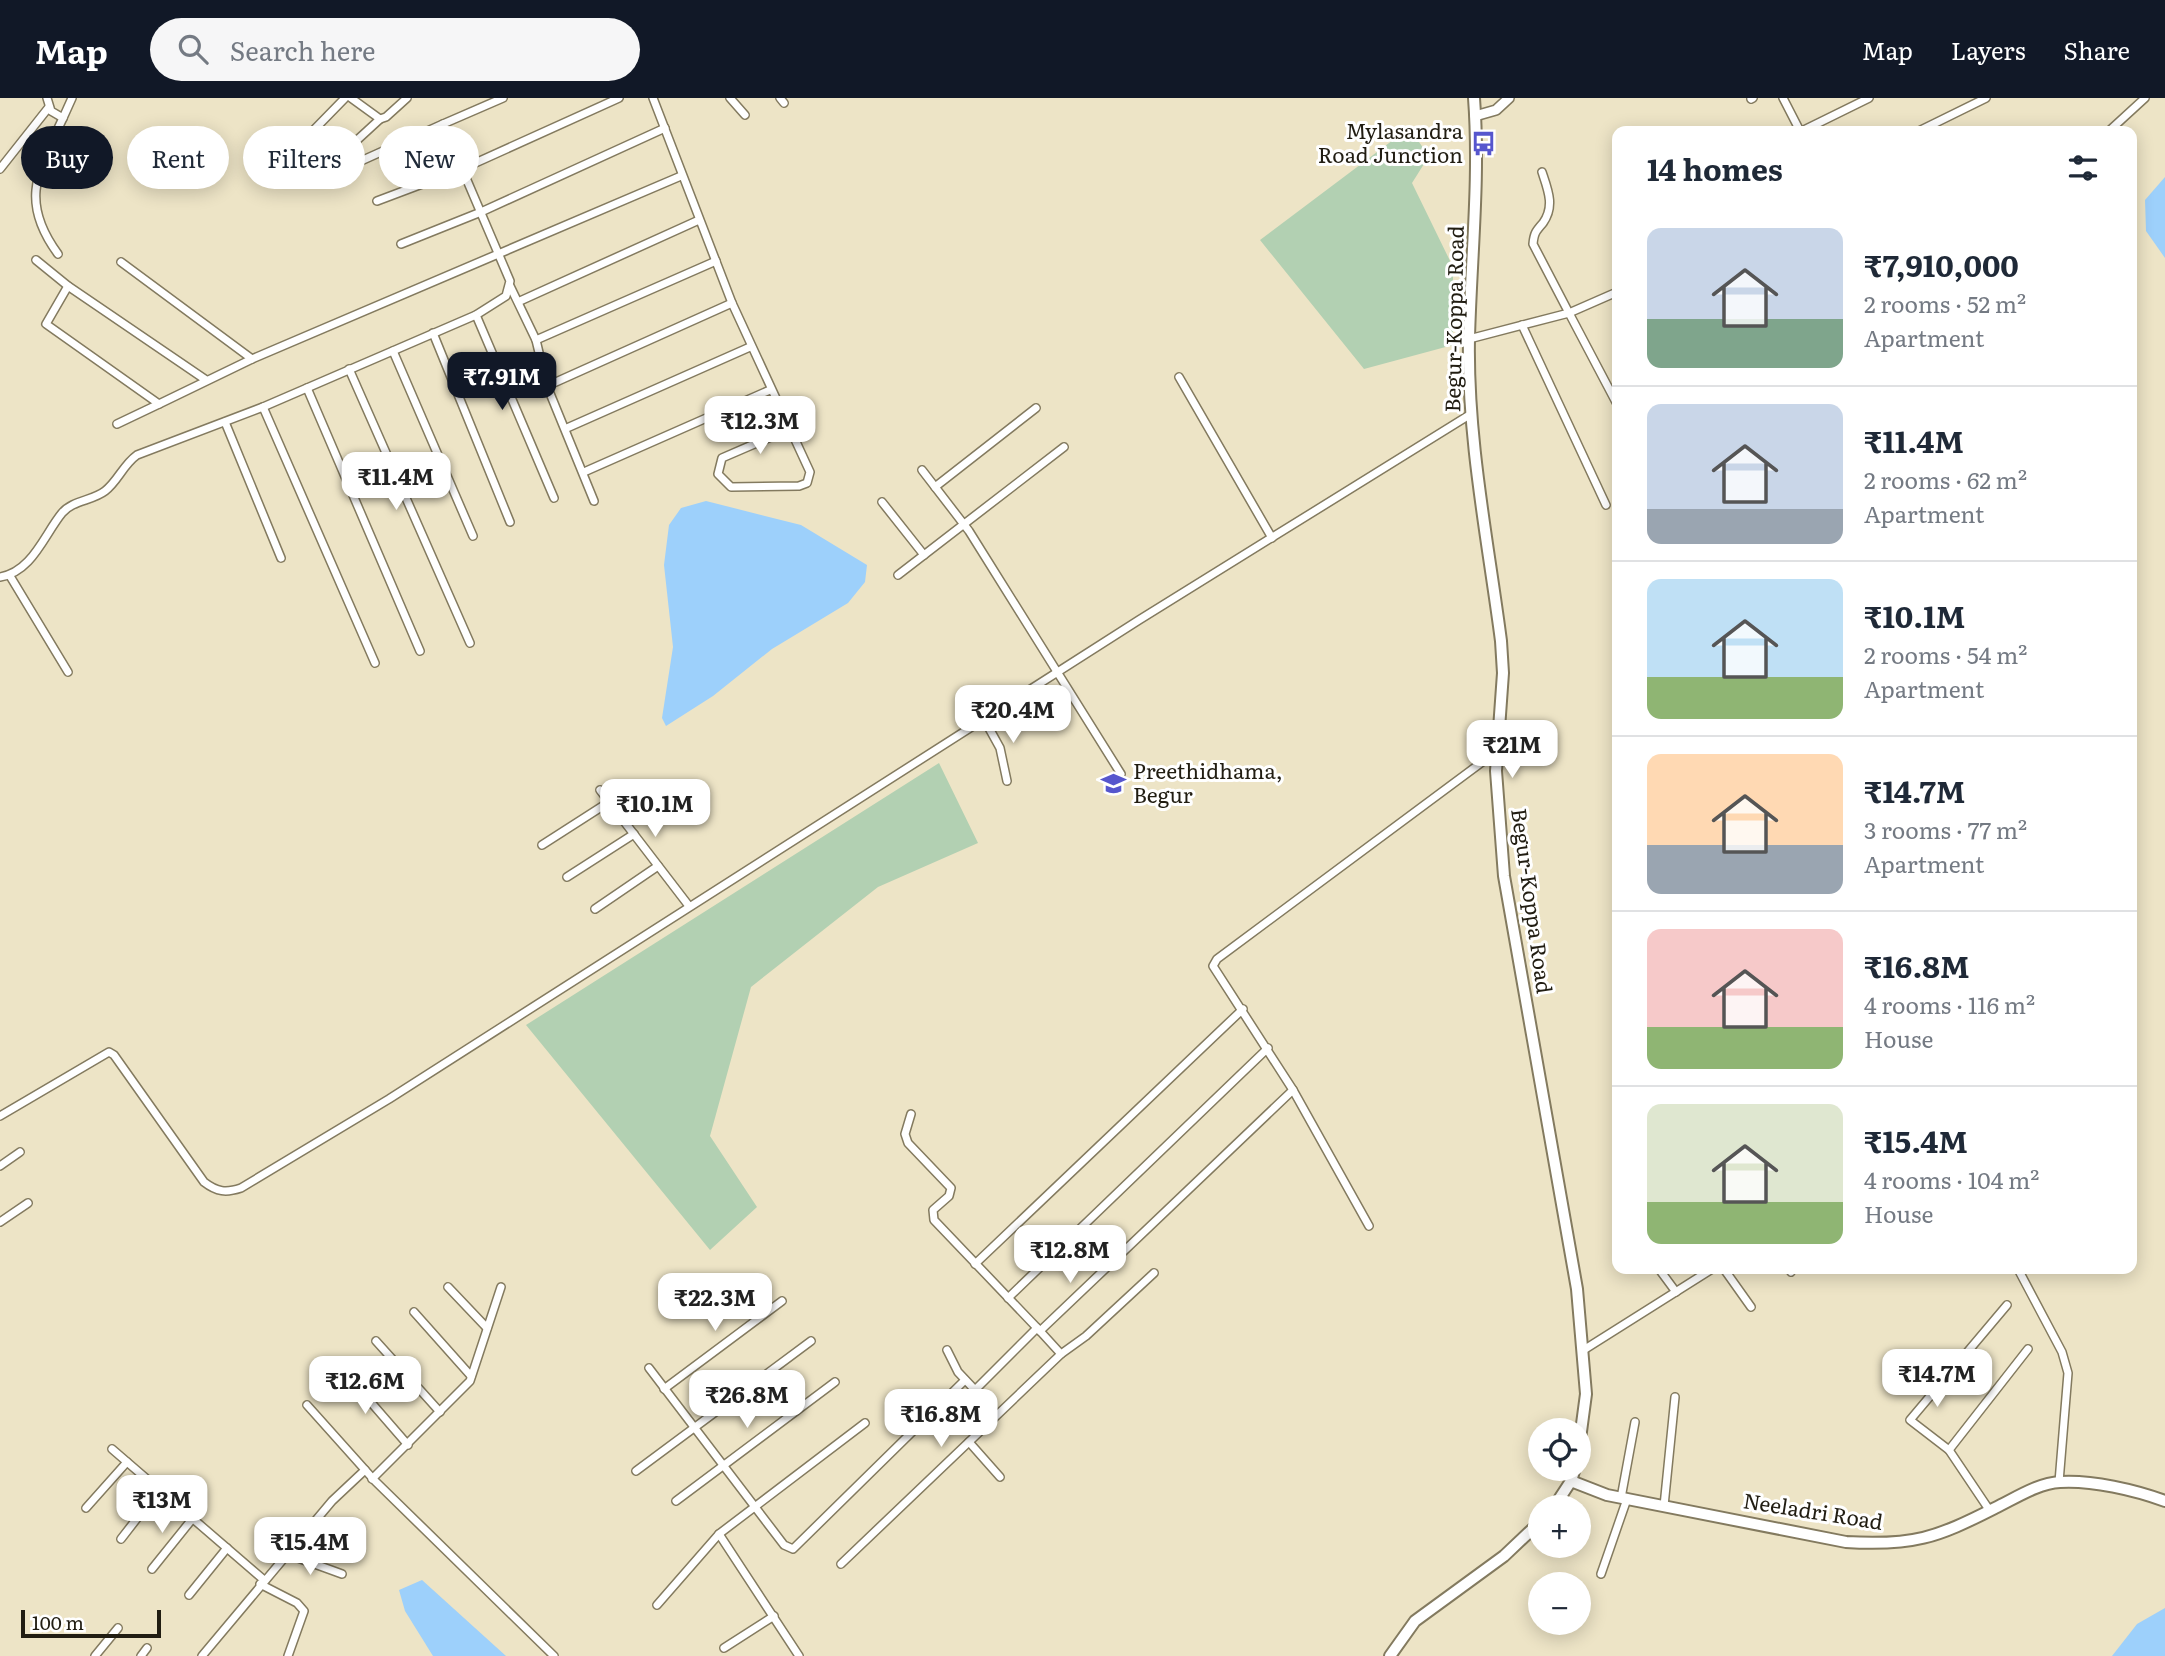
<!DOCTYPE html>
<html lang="en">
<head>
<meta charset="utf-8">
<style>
  :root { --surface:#fff; --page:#f6f6f7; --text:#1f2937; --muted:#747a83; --line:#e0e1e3; --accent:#111827 }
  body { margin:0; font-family:Literata,serif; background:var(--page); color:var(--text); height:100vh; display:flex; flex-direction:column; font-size:26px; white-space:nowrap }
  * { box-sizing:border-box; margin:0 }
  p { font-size:23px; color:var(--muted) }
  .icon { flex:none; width:38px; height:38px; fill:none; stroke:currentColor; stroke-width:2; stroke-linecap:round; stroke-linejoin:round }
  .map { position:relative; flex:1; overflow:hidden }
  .drawer { position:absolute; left:1612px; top:28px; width:525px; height:1148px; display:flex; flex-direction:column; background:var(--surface); border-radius:14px; box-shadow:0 4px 18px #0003 }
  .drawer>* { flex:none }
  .guide { position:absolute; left:21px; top:28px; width:665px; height:63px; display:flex; gap:14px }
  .buttons { position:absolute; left:1528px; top:1320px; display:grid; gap:14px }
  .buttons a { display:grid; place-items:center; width:63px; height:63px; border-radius:50%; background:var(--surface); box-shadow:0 4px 18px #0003; font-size:35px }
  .scale { position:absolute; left:21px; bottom:18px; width:140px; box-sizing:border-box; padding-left:7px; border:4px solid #211d12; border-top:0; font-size:19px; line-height:24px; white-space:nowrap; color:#211d12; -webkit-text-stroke:5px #fff; paint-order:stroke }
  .price { position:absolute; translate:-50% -60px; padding:0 16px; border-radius:14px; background:#fff; color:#222; font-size:23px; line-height:46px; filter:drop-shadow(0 2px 4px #0008) }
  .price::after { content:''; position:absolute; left:50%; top:42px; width:21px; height:16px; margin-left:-10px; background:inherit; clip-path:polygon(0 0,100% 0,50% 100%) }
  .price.selected { background:var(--accent); color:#fff }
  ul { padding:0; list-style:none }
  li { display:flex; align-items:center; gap:21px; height:175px; padding:0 35px }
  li+li { border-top:2px solid var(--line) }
  li span { display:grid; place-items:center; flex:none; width:196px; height:140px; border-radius:14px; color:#555 }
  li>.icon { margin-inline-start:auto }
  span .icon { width:84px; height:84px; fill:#fffc; stroke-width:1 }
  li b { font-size:30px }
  h2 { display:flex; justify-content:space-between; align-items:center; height:84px; padding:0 35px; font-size:30px }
  .tag { padding:0 24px; border-radius:32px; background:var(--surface); box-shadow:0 4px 18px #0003; font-size:24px; line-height:63px }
  .tag.selected { background:var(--accent); color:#fff }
  header { display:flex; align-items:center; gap:42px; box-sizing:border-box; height:98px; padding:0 35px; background:var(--accent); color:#fff }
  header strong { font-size:33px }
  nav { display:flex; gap:38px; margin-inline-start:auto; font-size:24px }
  .search { width:490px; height:63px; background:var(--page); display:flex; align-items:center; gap:18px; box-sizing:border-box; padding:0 24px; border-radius:38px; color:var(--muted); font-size:26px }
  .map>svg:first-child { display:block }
  .green { fill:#b2d0b2 }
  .water { fill:#9dd0fb }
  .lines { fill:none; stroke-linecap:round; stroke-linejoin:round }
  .minor-casing { stroke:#837a5f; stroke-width:10 }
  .tertiary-casing { stroke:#837a5f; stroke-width:12 }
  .secondary-casing { stroke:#837a5f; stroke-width:14 }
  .minor { stroke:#fff; stroke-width:7 }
  .tertiary { stroke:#fff; stroke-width:9 }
  .secondary { stroke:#fff; stroke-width:10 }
  .labels { text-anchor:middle; stroke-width:6; stroke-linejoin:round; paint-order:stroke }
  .poi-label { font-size:21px; fill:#211d12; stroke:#fff; text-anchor:end }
  .street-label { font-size:21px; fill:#211d12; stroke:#fff }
</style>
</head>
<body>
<header>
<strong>Map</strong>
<div class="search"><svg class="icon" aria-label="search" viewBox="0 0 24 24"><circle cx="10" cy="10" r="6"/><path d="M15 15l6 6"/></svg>Search here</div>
<nav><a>Map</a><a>Layers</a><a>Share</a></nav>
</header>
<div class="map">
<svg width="2165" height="1558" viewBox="0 0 2165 1558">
  <rect width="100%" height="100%" fill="#ede4c6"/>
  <!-- green -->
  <g class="green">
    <path d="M1409,30L1429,58L1412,85L1453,169V247L1364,271L1260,142Z"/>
    <path d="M939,665L978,745L878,789L751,889L710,1038L757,1109L710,1152L526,927Z"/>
  </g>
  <!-- water -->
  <g class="water">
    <path d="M2165,79V160L2146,133L2145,102Z"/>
    <path d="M706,403L801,427L867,467L865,484L848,505L772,551L713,598L666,628L662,620L673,549L664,467L669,427L681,410Z"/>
    <path d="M422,1482L506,1558H433L405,1513L399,1492Z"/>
    <path d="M2165,1510V1558H2112L2137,1526Z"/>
  </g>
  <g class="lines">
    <defs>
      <g id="minor">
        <path d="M47,0L51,13L63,20L72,0"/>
        <path d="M351,0L380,21L386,19L407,0"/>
        <path d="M653,0L732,205L810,374L807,385L799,388L731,389L718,376L722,360L789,331"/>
        <path d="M730,0L745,17"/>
        <path d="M780,0L784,5"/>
        <path d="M1783,0L1800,33"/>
        <path d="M1751,1L1753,0"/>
        <path d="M380,21L343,55L346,66L352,67L443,26"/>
        <path d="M1802,33L1869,0"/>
        <path d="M1919,33L1986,0"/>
        <path d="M2109,33L2145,0"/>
        <path d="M306,40L345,0"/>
        <path d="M0,71L49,9"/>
        <path d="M1542,74C1548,92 1555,108 1543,125C1536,133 1534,135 1533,146L1569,215L1617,194"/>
        <path d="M377,103L462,71L619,0"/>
        <path d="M401,146L481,114L665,30"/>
        <path d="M58,156C19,103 38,73 63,20"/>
        <path d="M36,162L68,188L206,282"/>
        <path d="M121,164L252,261"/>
        <path d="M68,188L46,226L159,306L252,261L681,78"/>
        <path d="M510,188L536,242L547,288L594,403"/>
        <path d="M520,203L699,122"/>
        <path d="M476,217L554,400"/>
        <path d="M1522,227L1606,407"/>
        <path d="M433,235L510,424"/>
        <path d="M1469,241L1569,215L1617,306"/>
        <path d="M536,242L716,163"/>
        <path d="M393,253L473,438"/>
        <path d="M349,271L470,545"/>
        <path d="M1179,279L1272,440"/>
        <path d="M547,288L732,205"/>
        <path d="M307,290L420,553"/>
        <path d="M263,309L375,565"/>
        <path d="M225,324L281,460"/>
        <path d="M117,326L159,306"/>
        <path d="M567,330L750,249"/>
        <path d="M922,372L969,433L1121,676"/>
        <path d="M584,374L770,292"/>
        <path d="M935,389L1036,310"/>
        <path d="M882,404L924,457"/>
        <path d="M898,477L1064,349"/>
        <path d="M10,478L68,574"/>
        <path d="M0,479C32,474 44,437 62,415C73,402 92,403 105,393C118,383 123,367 137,357L263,309L476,217L506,198L510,183L443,26L503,0"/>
        <path d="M984,621L1000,650L1007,683"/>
        <path d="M600,692L689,808"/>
        <path d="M542,747L609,704"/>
        <path d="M567,779L634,736"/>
        <path d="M595,811L658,768"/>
        <path d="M911,1016L905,1036L908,1045L951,1090L949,1098L933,1112L934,1122L1040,1233L1293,992"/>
        <path d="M0,1018L109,954L114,957L204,1084C217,1094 226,1095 241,1090L389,1001L1139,522L1471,316"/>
        <path d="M0,1068L20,1054"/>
        <path d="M0,1124L28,1105"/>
        <path d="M1369,1128L1293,992L1213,868L1217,861L1497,653"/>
        <path d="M975,1166L1243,911"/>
        <path d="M1659,1171L1676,1194"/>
        <path d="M1724,1171L1751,1209"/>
        <path d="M1789,1171L1791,1174"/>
        <path d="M2018,1171L2062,1254L2068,1275L2059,1384"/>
        <path d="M448,1189L487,1230"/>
        <path d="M1008,1200L1268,950"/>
        <path d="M414,1214L471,1278"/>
        <path d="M1040,1233L1061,1256L1086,1238L1154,1175"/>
        <path d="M376,1243L440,1314"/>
        <path d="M947,1252L958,1274L975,1292L1037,1230"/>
        <path d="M1582,1253L1712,1171"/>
        <path d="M649,1270L784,1447L793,1451L965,1282"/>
        <path d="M342,1271L408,1347"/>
        <path d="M664,1291L782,1203"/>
        <path d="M307,1307L375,1383L554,1558"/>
        <path d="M969,1344L1000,1379"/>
        <path d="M112,1351L264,1482"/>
        <path d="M1949,1352L2028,1251"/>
        <path d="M636,1373L811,1243"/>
        <path d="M372,1381L470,1283L501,1189"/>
        <path d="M1621,1400L1635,1324"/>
        <path d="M676,1403L835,1284"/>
        <path d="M1664,1408L1675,1299"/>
        <path d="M86,1410L127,1364"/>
        <path d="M1990,1413L1949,1352L1910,1322L2007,1207"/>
        <path d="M719,1436L799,1558"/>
        <path d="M121,1441L159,1392"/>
        <path d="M287,1456L342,1476"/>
        <path d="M841,1466L1061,1256"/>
        <path d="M152,1471L193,1420"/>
        <path d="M1601,1476L1627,1401"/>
        <path d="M260,1486L297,1505L304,1513L288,1558"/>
        <path d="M189,1497L227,1450"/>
        <path d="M657,1507L719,1436L865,1325"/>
        <path d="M724,1550L774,1518"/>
        <path d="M95,1558L118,1530"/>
        <path d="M141,1558L147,1550"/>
        <path d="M202,1558L332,1403L365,1372"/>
      </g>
      <path id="tertiary" d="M1475,18L1496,12L1509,0"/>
      <g id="secondary">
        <path d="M1474,0C1480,80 1471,160 1469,240C1467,341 1488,443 1501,543L1503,575L1496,673L1504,778L1577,1191L1586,1296L1578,1356"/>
        <path d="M1571,1383L1607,1397L1846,1444C1913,1448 1936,1440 1995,1410C2014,1401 2038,1385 2060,1384C2092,1382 2135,1392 2165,1403"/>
        <path d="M1554,1409L1571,1383L1575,1370"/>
        <path d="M1390,1558L1415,1523L1504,1458L1540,1424"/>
      </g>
    </defs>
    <!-- minor casing -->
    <use href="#minor" class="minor-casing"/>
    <!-- tertiary casing -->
    <use href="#tertiary" class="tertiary-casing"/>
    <!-- secondary casing -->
    <use href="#secondary" class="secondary-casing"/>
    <!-- minor -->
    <use href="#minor" class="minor"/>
    <!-- tertiary -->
    <use href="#tertiary" class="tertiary"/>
    <!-- secondary -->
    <use href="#secondary" class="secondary"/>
  </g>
  <!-- icons -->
  <defs>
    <symbol id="bus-bare" viewBox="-9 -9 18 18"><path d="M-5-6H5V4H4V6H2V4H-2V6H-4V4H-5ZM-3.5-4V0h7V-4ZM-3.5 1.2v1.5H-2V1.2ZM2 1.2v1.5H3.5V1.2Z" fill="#5656cd" stroke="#fff" stroke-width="2.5" paint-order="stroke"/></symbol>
    <symbol id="school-bare" viewBox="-9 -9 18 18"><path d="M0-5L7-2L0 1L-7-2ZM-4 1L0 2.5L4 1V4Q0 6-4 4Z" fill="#5656cd" stroke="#fff" stroke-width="2.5" paint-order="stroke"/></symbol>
  </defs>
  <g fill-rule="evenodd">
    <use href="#bus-bare" x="1466" y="28" width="35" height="35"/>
    <use href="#school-bare" x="1096" y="668" width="35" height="35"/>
  </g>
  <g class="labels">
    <!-- poi labels -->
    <g class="poi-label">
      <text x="1463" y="41">Mylasandra<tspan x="1463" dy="24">Road Junction</tspan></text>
      <text x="1133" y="681" text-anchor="start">Preethidhama,<tspan x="1133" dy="24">Begur</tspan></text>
    </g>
    <!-- street labels -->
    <g class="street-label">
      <text transform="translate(1455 221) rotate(-89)" y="7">Begur-Koppa Road</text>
      <text transform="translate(1531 803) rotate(82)" y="7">Begur-Koppa Road</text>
      <text transform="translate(1813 1414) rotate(9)" y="7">Neeladri Road</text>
    </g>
  </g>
</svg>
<div class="buttons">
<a><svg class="icon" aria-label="locate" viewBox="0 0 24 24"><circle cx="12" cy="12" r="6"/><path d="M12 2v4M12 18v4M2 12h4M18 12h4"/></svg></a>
<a>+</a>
<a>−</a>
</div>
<div class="scale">100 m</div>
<b class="price selected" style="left:502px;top:314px">₹7.91M</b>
<b class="price" style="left:760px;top:358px">₹12.3M</b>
<b class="price" style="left:396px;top:414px">₹11.4M</b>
<b class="price" style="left:1013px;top:647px">₹20.4M</b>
<b class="price" style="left:1512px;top:682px">₹21M</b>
<b class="price" style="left:655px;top:741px">₹10.1M</b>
<b class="price" style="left:1070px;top:1187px">₹12.8M</b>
<b class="price" style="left:715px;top:1235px">₹22.3M</b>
<b class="price" style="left:1937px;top:1311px">₹14.7M</b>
<b class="price" style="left:365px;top:1318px">₹12.6M</b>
<b class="price" style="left:747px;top:1332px">₹26.8M</b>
<b class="price" style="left:941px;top:1351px">₹16.8M</b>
<b class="price" style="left:162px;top:1437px">₹13M</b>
<b class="price" style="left:310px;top:1479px">₹15.4M</b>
<div class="guide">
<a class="tag selected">Buy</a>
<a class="tag">Rent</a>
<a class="tag">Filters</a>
<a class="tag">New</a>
</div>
<section class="drawer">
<h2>14 homes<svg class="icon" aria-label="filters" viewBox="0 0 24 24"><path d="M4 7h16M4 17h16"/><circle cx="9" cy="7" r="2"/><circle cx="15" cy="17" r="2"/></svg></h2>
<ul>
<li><span style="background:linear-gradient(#c9d6e8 65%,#7fa58c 0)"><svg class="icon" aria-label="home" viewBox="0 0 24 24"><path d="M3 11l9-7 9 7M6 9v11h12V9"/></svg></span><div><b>₹7,910,000</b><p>2 rooms · 52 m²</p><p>Apartment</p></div></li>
<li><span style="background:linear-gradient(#c9d6e8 75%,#9aa5b1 0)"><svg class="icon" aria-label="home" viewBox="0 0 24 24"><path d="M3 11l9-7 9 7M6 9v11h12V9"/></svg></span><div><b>₹11.4M</b><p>2 rooms · 62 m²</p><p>Apartment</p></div></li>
<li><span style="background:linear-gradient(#bfe0f5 70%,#8fb573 0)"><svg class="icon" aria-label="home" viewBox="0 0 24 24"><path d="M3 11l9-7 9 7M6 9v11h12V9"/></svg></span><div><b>₹10.1M</b><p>2 rooms · 54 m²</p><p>Apartment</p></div></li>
<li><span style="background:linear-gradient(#ffd9b3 65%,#9aa5b1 0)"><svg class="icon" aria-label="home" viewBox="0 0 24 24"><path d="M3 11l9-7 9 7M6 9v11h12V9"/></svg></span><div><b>₹14.7M</b><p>3 rooms · 77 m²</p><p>Apartment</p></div></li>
<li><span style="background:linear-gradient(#f6c9c9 70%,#8fb573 0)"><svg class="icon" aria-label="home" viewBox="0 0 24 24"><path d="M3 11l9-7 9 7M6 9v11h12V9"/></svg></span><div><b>₹16.8M</b><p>4 rooms · 116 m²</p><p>House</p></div></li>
<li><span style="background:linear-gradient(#dfe7d0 70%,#8fb573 0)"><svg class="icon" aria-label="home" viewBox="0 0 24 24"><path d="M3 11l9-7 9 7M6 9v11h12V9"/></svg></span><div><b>₹15.4M</b><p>4 rooms · 104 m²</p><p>House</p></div></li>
</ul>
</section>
</div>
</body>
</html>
